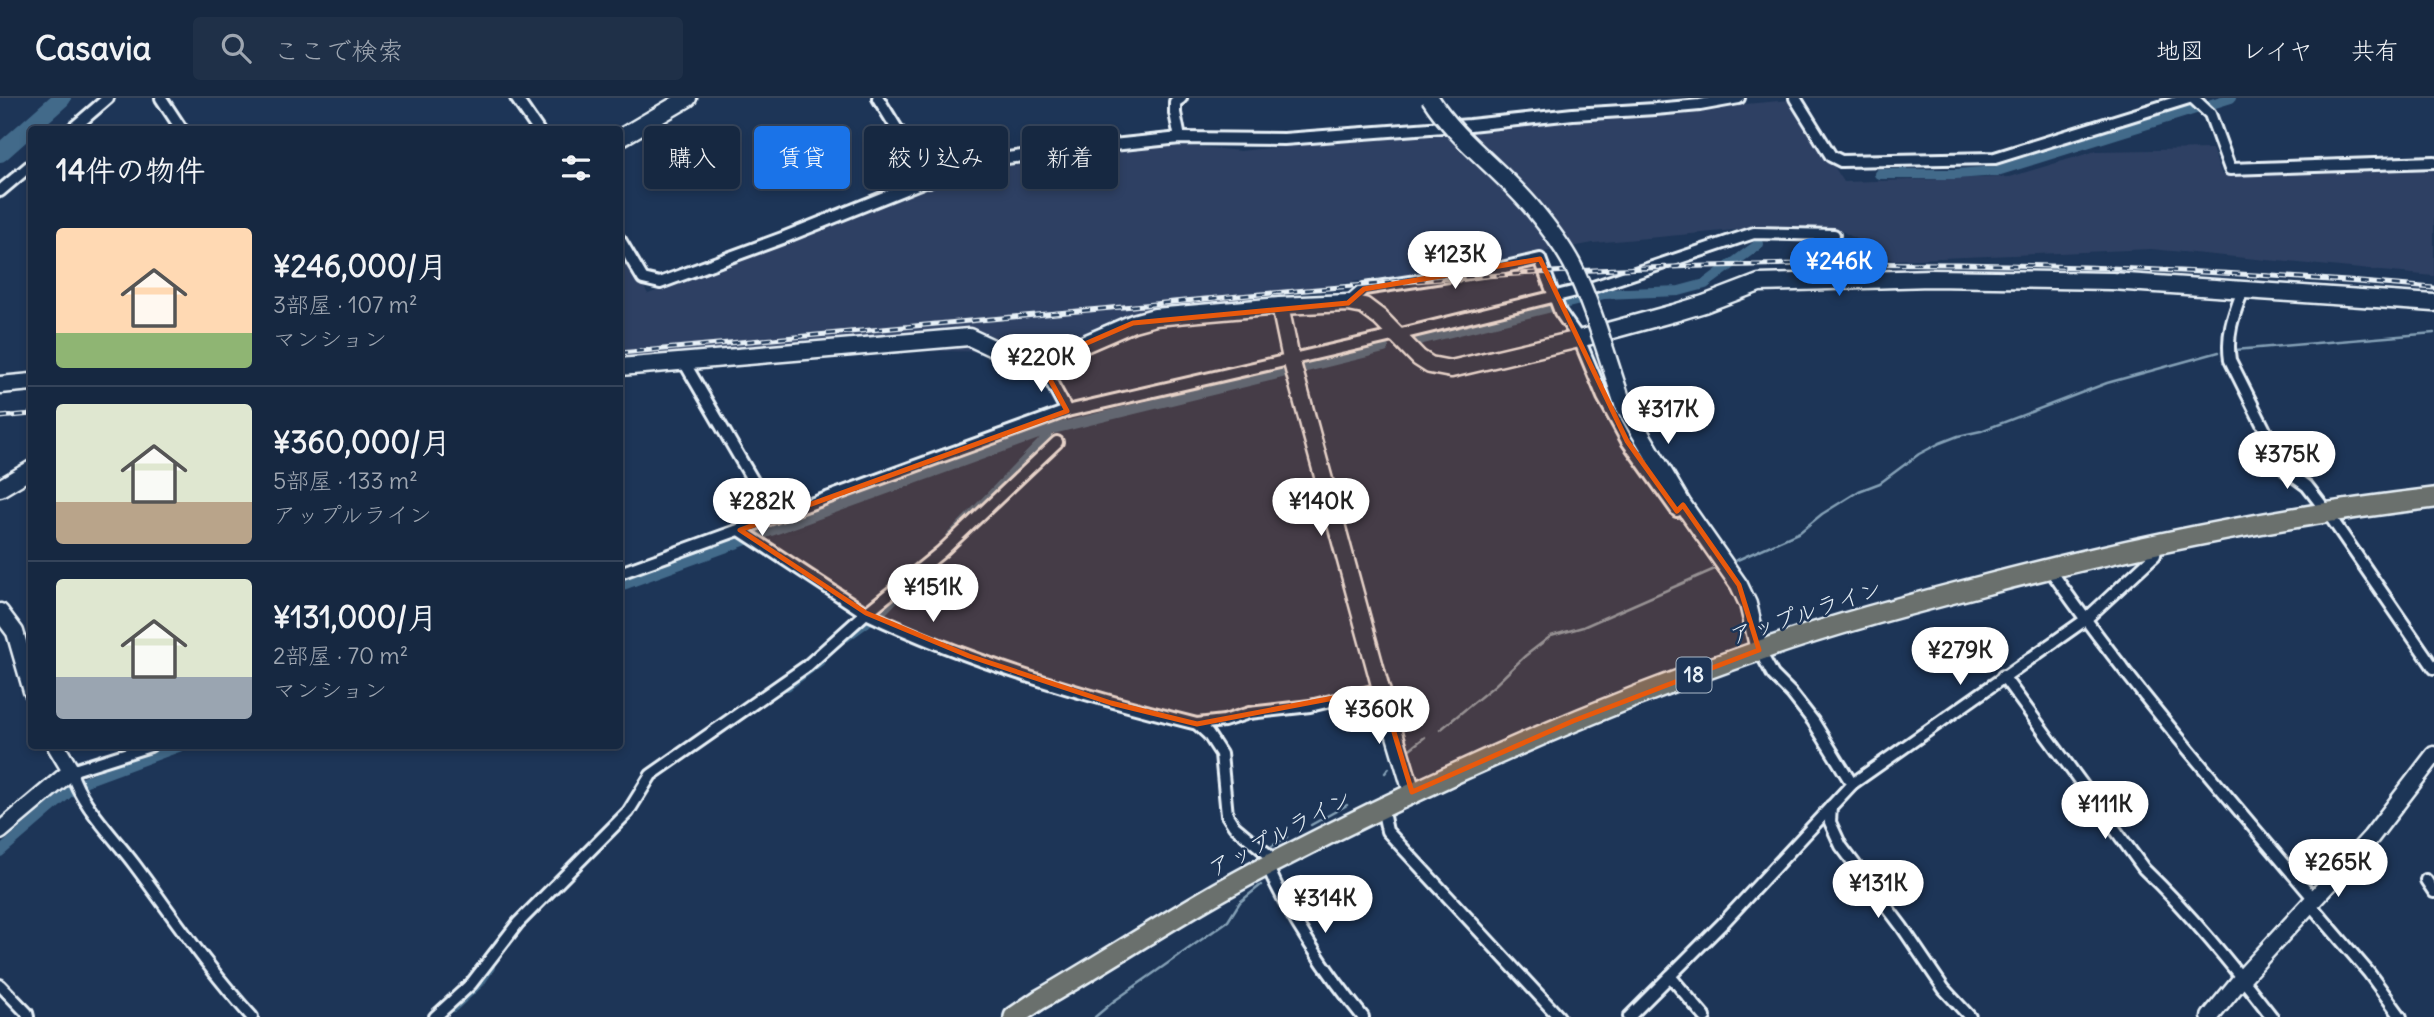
<!DOCTYPE html>
<html lang="ja">
<head>
<meta charset="utf-8">
<style>
  :root { --surface:#162841; --page:#1f3048; --text:#f1f3f6; --muted:#9ea6b1; --line:#35445a; --accent:#1a73e8 }
  body { margin:0; font-family:Delius,"Klee One",sans-serif; background:var(--page); color:var(--text); height:100vh; display:flex; flex-direction:column; font-size:26px; white-space:nowrap }
  * { box-sizing:border-box; margin:0 }
  p { font-size:23px; color:var(--muted) }
  .icon { flex:none; width:38px; height:38px; fill:none; stroke:currentColor; stroke-width:2; stroke-linecap:round; stroke-linejoin:round }
  .map { position:relative; flex:1; overflow:hidden }
  .drawer { position:absolute; left:28px; top:28px; width:595px; height:623px; display:flex; flex-direction:column; background:var(--surface); border-radius:7px; box-shadow:0 4px 10px #0003,0 0 0 2px var(--line) }
  .drawer>* { flex:none }
  .top-card { position:absolute; left:644px; top:28px; width:665px; height:63px; display:flex; gap:14px }
  .price { position:absolute; translate:-50% -60px; padding:0 16px; border-radius:24px; background:#fff; color:#222; font-size:23px; line-height:46px; filter:drop-shadow(0 2px 4px #0008) }
  .price::after { content:''; position:absolute; left:50%; top:42px; width:21px; height:16px; margin-left:-10px; background:inherit; clip-path:polygon(0 0,100% 0,50% 100%) }
  .price.selected { background:var(--accent); color:#fff }
  ul { padding:0; list-style:none }
  li { display:flex; align-items:center; gap:21px; height:175px; padding:0 28px }
  li+li { border-top:2px solid var(--line) }
  li span { display:grid; place-items:center; flex:none; width:196px; height:140px; border-radius:7px; color:#555 }
  li>.icon { margin-inline-start:auto }
  span .icon { width:84px; height:84px; fill:#fffc; stroke-width:1 }
  li b { font-size:30px }
  h2 { display:flex; justify-content:space-between; align-items:center; height:84px; padding:0 28px; font-size:30px }
  .pill { padding:0 24px; border-radius:7px; background:var(--surface); box-shadow:0 4px 10px #0003,0 0 0 2px var(--line); font-size:24px; line-height:63px }
  .pill.selected { background:var(--accent); color:#fff }
  header { display:flex; align-items:center; gap:42px; box-sizing:border-box; height:98px; padding:0 35px; background:var(--surface); border-bottom:2px solid var(--line) }
  header strong { font-size:33px }
  nav { display:flex; gap:38px; margin-inline-start:auto; font-size:24px }
  .search { width:490px; height:63px; background:var(--page); display:flex; align-items:center; gap:18px; box-sizing:border-box; padding:0 24px; border-radius:7px; color:var(--muted); font-size:26px }
  .map>svg:first-child { display:block }
  .built { fill:#2f4163 }
  .lines { fill:none; stroke-linecap:round; stroke-linejoin:round }
  .stream { stroke:#84a0b6; stroke-width:2.5 }
  .canal { stroke:#426a8a; stroke-width:10 }
  .river { stroke:#426a8a; stroke-width:18 }
  .street-casing { stroke:#e8f1f8; stroke-width:16 }
  .secondary-casing { stroke:#e8f1f8; stroke-width:21 }
  .highway-casing { stroke:#e8f1f8; stroke-width:24 }
  .street { stroke:#1d3557; stroke-width:10 }
  .secondary { stroke:#1d3557; stroke-width:16 }
  .highway { stroke:#6a706d; stroke-width:19 }
  .rail-casing { stroke:#e8f1f8; stroke-width:5 }
  .rail { stroke:#1d3557; stroke-width:2.5; stroke-dasharray:8; stroke-linecap:butt }
  .secondary-bridge-casing { stroke:#e8f1f8; stroke-width:21; stroke-linecap:butt }
  .secondary-bridge { stroke:#1d3557; stroke-width:16 }
  .marked { fill:#e8590c; fill-opacity:0.2; stroke:#e8590c; stroke-width:5; stroke-linejoin:round }
  .labels { text-anchor:middle; stroke-width:5; stroke-linejoin:round; paint-order:stroke }
  .shield { fill:#1d3557; stroke:#abb9c8; stroke-width:2 }
  .shield-label { font-size:21px; font-weight:bold; fill:#e8f1f8 }
  .street-label { font-size:23px; fill:#e8f1f8; stroke:#1d3557 }
</style>
</head>
<body>
<header>
<strong>Casavia</strong>
<div class="search"><svg class="icon" aria-label="search" viewBox="0 0 24 24"><circle cx="10" cy="10" r="6"/><path d="M15 15l6 6"/></svg>ここで検索</div>
<nav><a>地図</a><a>レイヤ</a><a>共有</a></nav>
</header>
<div class="map">
<svg width="2434" height="919" viewBox="0 0 2434 919">
  <rect width="100%" height="100%" fill="#1d3557"/>
  <filter id="ink" filterUnits="userSpaceOnUse"><feTurbulence type="fractalNoise" baseFrequency=".0143" numOctaves="2"/><feDisplacementMap in="SourceGraphic" scale="14" xChannelSelector="R" yChannelSelector="G"/><feConvolveMatrix kernelMatrix="1 2 1 2 8 2 1 2 1" color-interpolation-filters="sRGB"/></filter>
  <g filter="url(#ink)">
    <!-- built -->
    <path class="built" d="M1791,2L1844,84L2010,79L2096,53L2212,51L2222,77L2434,70V178L2151,151L1892,162L1835,129L1756,130L1593,145L1447,172L1371,181L1147,217L1048,257L1038,254L842,252L620,267V151L648,196L745,161L985,68L1182,47L1240,53L1371,39Z"/>
    <g class="lines">
      <!-- stream -->
      <g class="stream">
        <path d="M2235,252L2434,235"/>
        <path d="M1735,463L1800,434L1822,416L1859,393L1880,385L1919,356L1940,345L1958,338L1981,333L2107,285L2219,254"/>
        <path d="M1440,632L1495,587L1525,558L1551,538L1583,529L1717,470"/>
        <path d="M1406,654L1425,639"/>
        <path d="M1385,675L1389,670"/>
        <path d="M1311,727L1347,707"/>
        <path d="M1272,748L1287,739"/>
        <path d="M1095,919L1114,903L1228,823L1240,804L1261,787"/>
      </g>
      <!-- canal -->
      <g class="canal">
        <path d="M1879,76H1956L1997,73L2231,0"/>
        <path d="M1415,243L1604,196L1679,193L1705,186L1759,146"/>
        <path d="M951,439L1047,340L1049,332"/>
        <path d="M620,488L1049,332L1384,250"/>
        <path d="M880,515L898,496"/>
        <path d="M846,539L868,523"/>
        <path d="M787,588L820,563"/>
        <path d="M0,754L72,692L86,683L181,648"/>
        <path d="M453,909L480,884L490,869"/>
      </g>
      <!-- river -->
      <path class="river" d="M0,55L62,0"/>
      <defs>
        <g id="street">
          <path d="M161,0L182,32"/>
          <path d="M516,0L538,32"/>
          <path d="M878,0L929,83"/>
          <path d="M1795,0L1831,58L1841,63L1995,60L2189,0"/>
          <path d="M2193,0L2210,16L2230,71L2434,64"/>
          <path d="M71,32L108,0"/>
          <path d="M1180,40L1175,15V4L1181,0"/>
          <path d="M0,93L32,66"/>
          <path d="M620,142L643,181L660,185L785,139L962,68L984,63L1084,50L1180,40L1284,41L1470,27L1573,16L1655,11L1700,7L1739,0"/>
          <path d="M2243,192C2234,216 2226,235 2230,262L2285,372L2307,388L2327,414L2434,570"/>
          <path d="M1348,205L1364,191L1501,170L1540,161L1560,214L1579,241L1603,299L1627,343L1677,413L1683,407"/>
          <path d="M684,264L774,419"/>
          <path d="M1041,265L1067,313"/>
          <path d="M740,432L866,515C971,565 1085,598 1197,626L1208,636L1221,656L1227,717L1234,728L1276,763"/>
          <path d="M2049,470C2129,586 2223,693 2314,801"/>
          <path d="M620,475L1067,313L1397,237L1593,189L1754,135L1834,137"/>
          <path d="M1759,552L1773,577L1792,596L1813,623L1852,686"/>
          <path d="M2003,578L2144,771C2191,816 2232,867 2272,919"/>
          <path d="M1197,626L1224,623L1249,615L1310,608L1381,591"/>
          <path d="M150,648L71,673C80,706 114,739 134,766C173,818 208,871 252,919"/>
          <path d="M1831,708L1830,724L1841,748L1902,829L1944,891L1970,919"/>
          <path d="M1382,709L1387,733L1559,919"/>
          <path d="M1267,767C1289,819 1328,876 1363,919"/>
          <path d="M2426,782L2434,794"/>
          <path d="M2310,806L2369,875L2401,919"/>
          <path d="M1670,878L1705,919"/>
          <path d="M0,887L27,915L28,919"/>
          <path d="M435,919L471,886L518,825L628,714L651,677L807,568L866,515L941,454L1057,344"/>
          <path d="M1629,919L1723,825L1852,686L2085,522L2155,457L2157,445"/>
        </g>
        <g id="secondary">
          <path d="M620,40L688,0"/>
          <path d="M1280,208L1291,261L1381,591L1412,694"/>
          <path d="M620,269L969,239L1025,265H1041L1133,225L1155,219L1280,208L1348,205L1364,208L1380,220L1419,260L1430,267L1451,271L1579,241L1674,215L1704,206L1759,185L1931,180L2112,183L2434,205"/>
          <path d="M0,287L32,284"/>
          <path d="M1623,306L1683,407L1739,487L1748,506L1759,552"/>
          <path d="M0,390L32,371"/>
          <path d="M0,514L15,534L32,593"/>
          <path d="M0,733L71,673L56,648"/>
          <path d="M2210,919L2242,880L2371,739L2434,657"/>
        </g>
        <path id="highway" d="M1014,919L1039,902C1117,857 1192,806 1272,765C1430,683 1593,610 1761,552C1832,527 1904,508 1977,489C2127,449 2280,418 2434,400"/>
      </defs>
      <!-- street casing -->
      <use href="#street" class="street-casing"/>
      <!-- secondary casing -->
      <use href="#secondary" class="secondary-casing"/>
      <!-- highway casing -->
      <use href="#highway" class="highway-casing"/>
      <!-- street -->
      <use href="#street" class="street"/>
      <!-- secondary -->
      <use href="#secondary" class="secondary"/>
      <!-- highway -->
      <use href="#highway" class="highway"/>
      <defs>
        <g id="rail">
          <path d="M620,255C783,240 947,225 1111,210C1272,195 1433,179 1594,172C1874,159 2155,166 2434,190"/>
          <path d="M0,319L32,316"/>
        </g>
      </defs>
      <!-- rail casing -->
      <use href="#rail" class="rail-casing"/>
      <!-- rail -->
      <use href="#rail" class="rail"/>
      <defs>
        <path id="secondary-bridge" d="M1430,0C1458,44 1503,73 1535,113C1548,129 1562,147 1572,166C1594,210 1607,260 1623,306"/>
      </defs>
      <!-- secondary-bridge casing -->
      <use href="#secondary-bridge" class="secondary-bridge-casing"/>
      <!-- secondary-bridge -->
      <use href="#secondary-bridge" class="secondary-bridge"/>
    </g>
  </g>
  <!-- marked area -->
  <path class="marked" d="M1540,161L1627,343L1677,413L1683,407L1739,487L1759,552L1573,623L1412,694L1381,591L1197,626L1111,605L969,558L866,515L740,432L1067,313L1041,265L1133,225L1348,205L1364,191Z"/>
  <g class="labels">
    <!-- shield labels -->
    <rect class="shield" x="1676.5" y="559.5" width="35" height="35" rx="5"/>
    <g class="shield-label">
      <text x="1694" y="584">18</text>
    </g>
    <!-- street labels -->
    <g class="street-label">
      <text transform="translate(1806 514) rotate(-18)" y="8">アップルライン</text>
      <text transform="translate(1280 735) rotate(-28)" y="8">アップルライン</text>
    </g>
  </g>
</svg>
<b class="price" style="left:1455px;top:193px">¥123K</b>
<b class="price selected" style="left:1839px;top:200px">¥246K</b>
<b class="price" style="left:1041px;top:296px">¥220K</b>
<b class="price" style="left:1668px;top:348px">¥317K</b>
<b class="price" style="left:2287px;top:393px">¥375K</b>
<b class="price" style="left:762px;top:440px">¥282K</b>
<b class="price" style="left:1321px;top:440px">¥140K</b>
<b class="price" style="left:933px;top:526px">¥151K</b>
<b class="price" style="left:1960px;top:589px">¥279K</b>
<b class="price" style="left:1379px;top:648px">¥360K</b>
<b class="price" style="left:2105px;top:743px">¥111K</b>
<b class="price" style="left:2338px;top:801px">¥265K</b>
<b class="price" style="left:1878px;top:822px">¥131K</b>
<b class="price" style="left:1325px;top:837px">¥314K</b>
<div class="top-card">
<a class="pill">購入</a>
<a class="pill selected">賃貸</a>
<a class="pill">絞り込み</a>
<a class="pill">新着</a>
</div>
<section class="drawer">
<h2>14件の物件<svg class="icon" aria-label="filters" viewBox="0 0 24 24"><path d="M4 7h16M4 17h16"/><circle cx="9" cy="7" r="2"/><circle cx="15" cy="17" r="2"/></svg></h2>
<ul>
<li><span style="background:linear-gradient(#ffd9b3 75%,#8fb573 0)"><svg class="icon" aria-label="home" viewBox="0 0 24 24"><path d="M3 11l9-7 9 7M6 9v11h12V9"/></svg></span><div><b>¥246,000/月</b><p>3部屋 · 107 m²</p><p>マンション</p></div></li>
<li><span style="background:linear-gradient(#dfe7d0 70%,#b9a48a 0)"><svg class="icon" aria-label="home" viewBox="0 0 24 24"><path d="M3 11l9-7 9 7M6 9v11h12V9"/></svg></span><div><b>¥360,000/月</b><p>5部屋 · 133 m²</p><p>アップルライン</p></div></li>
<li><span style="background:linear-gradient(#dfe7d0 70%,#9aa5b1 0)"><svg class="icon" aria-label="home" viewBox="0 0 24 24"><path d="M3 11l9-7 9 7M6 9v11h12V9"/></svg></span><div><b>¥131,000/月</b><p>2部屋 · 70 m²</p><p>マンション</p></div></li>
</ul>
</section>
</div>
</body>
</html>
